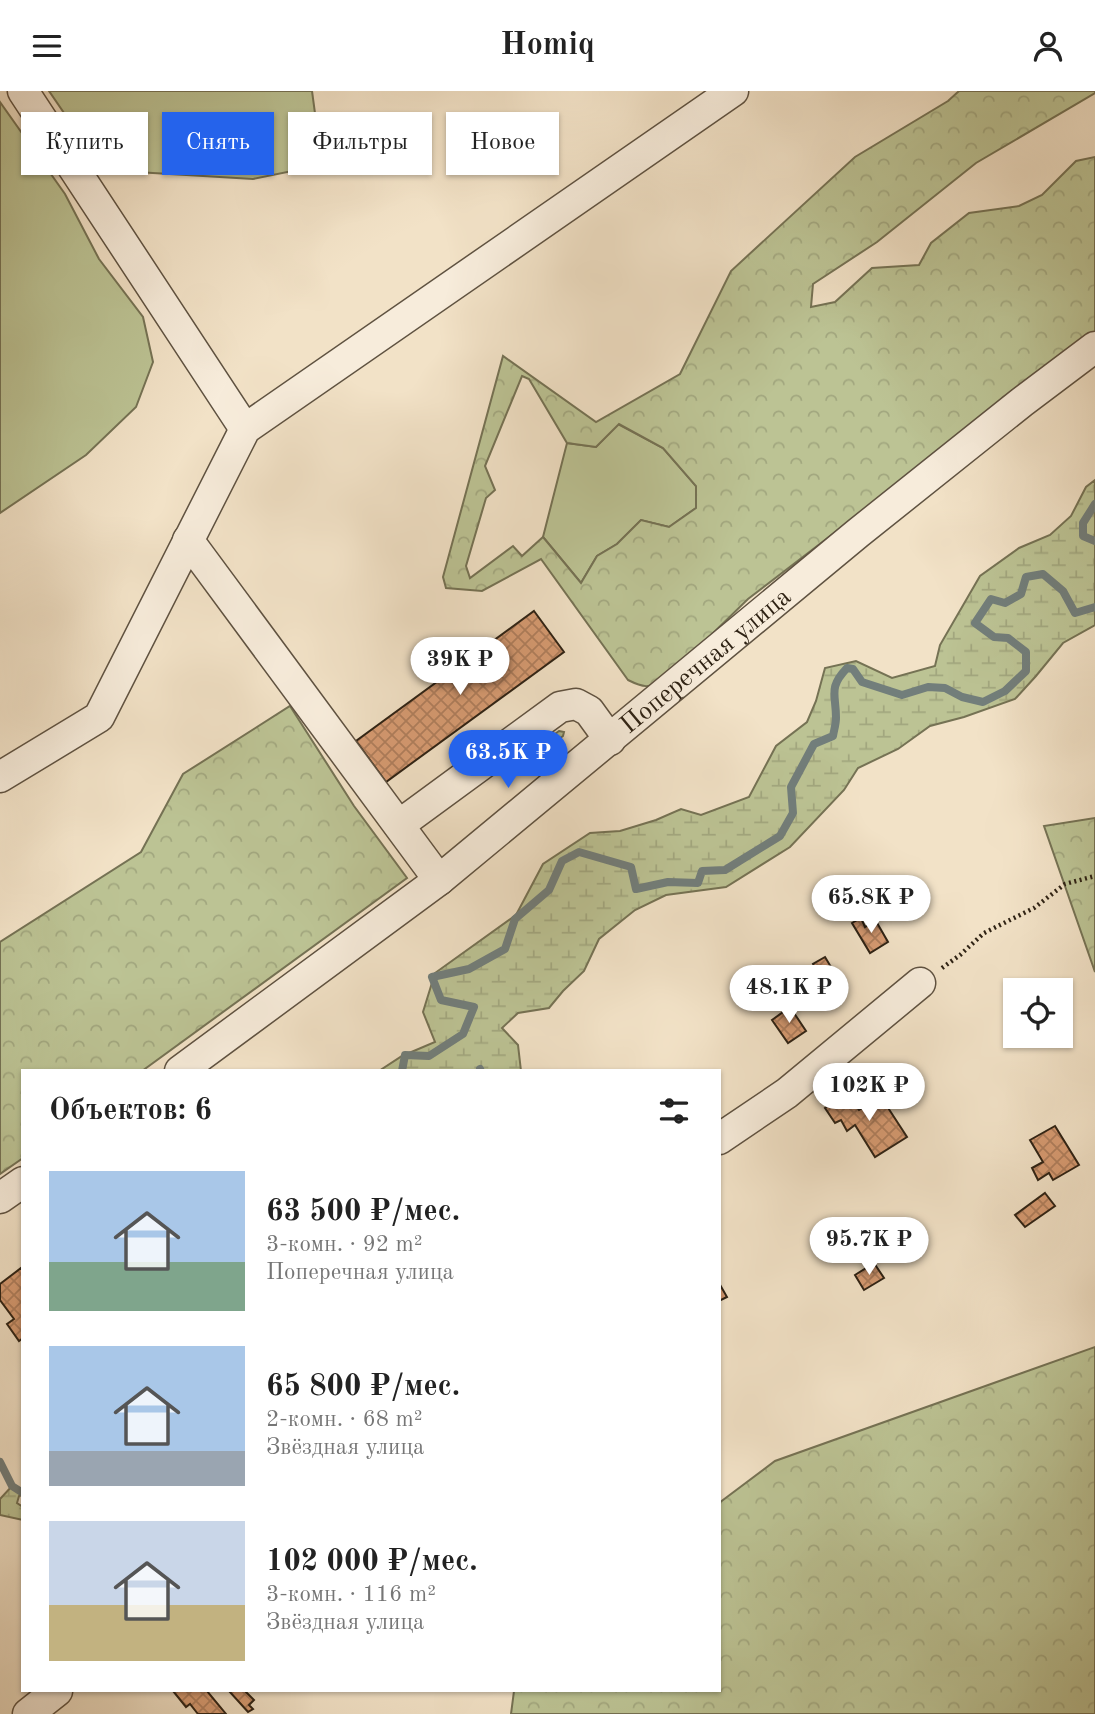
<!DOCTYPE html>
<html lang="ru">
<head>
<meta charset="utf-8">
<style>
  :root { --surface:#fff; --page:#f6f6f6; --text:#222; --muted:#767676; --accent:#2563eb }
  body { margin:0; font-family:"Old Standard TT",serif; background:var(--page); color:var(--text); height:100vh; display:flex; flex-direction:column; font-size:26px; white-space:nowrap }
  * { box-sizing:border-box; margin:0 }
  p { font-size:23px; color:var(--muted) }
  .icon { flex:none; width:38px; height:38px; fill:none; stroke:currentColor; stroke-width:2; stroke-linecap:round; stroke-linejoin:round }
  .map { position:relative; flex:1; overflow:hidden }
  .side { position:absolute; left:21px; top:978px; width:700px; height:623px; display:flex; flex-direction:column; background:var(--surface); border-radius:0px; box-shadow:0 2px 5px #0004 }
  .side>* { flex:none }
  .guide { position:absolute; left:21px; top:21px; width:700px; height:63px; display:flex; gap:14px }
  .fabs { position:absolute; left:1003px; top:887px; display:grid; gap:14px }
  .fabs a { display:grid; place-items:center; width:70px; height:70px; border-radius:0px; background:var(--surface); box-shadow:0 2px 5px #0004; font-size:35px }
  .price { position:absolute; translate:-50% -60px; padding:0 16px; border-radius:24px; background:#fff; color:#222; font-size:23px; line-height:46px; filter:drop-shadow(0 2px 4px #0008) }
  .price::after { content:''; position:absolute; left:50%; top:42px; width:21px; height:16px; margin-left:-10px; background:inherit; clip-path:polygon(0 0,100% 0,50% 100%) }
  .price.current { background:var(--accent); color:#fff }
  ul { padding:0; list-style:none }
  li { display:flex; align-items:center; gap:21px; height:175px; padding:0 28px }
  li span { display:grid; place-items:center; flex:none; width:196px; height:140px; border-radius:0px; color:#555 }
  li>.icon { margin-inline-start:auto }
  span .icon { width:84px; height:84px; fill:#fffc; stroke-width:1 }
  li b { font-size:30px }
  h2 { display:flex; justify-content:space-between; align-items:center; height:84px; padding:0 28px; font-size:30px }
  .tag { padding:0 24px; border-radius:0px; background:var(--surface); box-shadow:0 2px 5px #0004; font-size:24px; line-height:63px }
  .tag.current { background:var(--accent); color:#fff }
  header { display:flex; justify-content:space-between; align-items:center; height:91px; padding:0 28px; background:var(--surface); font-size:32px; font-weight:700 }
  .map>svg:first-child { display:block }
  .green { fill:#bcc394; stroke:#757254; stroke-width:2 }
  .forest { fill:url(#forest-crowns); stroke:#757254; stroke-width:2; fill-rule:evenodd }
  .wetland { fill:url(#wetland-marsh); stroke:#757254; stroke-width:2 }
  .lines { fill:none; stroke-linecap:round; stroke-linejoin:round }
  .stream { stroke:#727e7b; stroke-width:8 }
  .building { fill:url(#building-cross-hatch); stroke:#2e2214; stroke-width:2 }
  .minor-casing { stroke:#5f5241; stroke-width:33 }
  .path { stroke:#2e2214; stroke-width:4.5; stroke-dasharray:2 3.5; stroke-linecap:butt }
  .minor { stroke:#f7ecdb; stroke-width:30 }
  .labels { text-anchor:middle; stroke-width:5; stroke-linejoin:round; paint-order:stroke }
  .street-label { font-size:26px; fill:#2e2214; stroke:#f7ecdb }
</style>
</head>
<body>
<header><svg class="icon" aria-label="menu" viewBox="0 0 24 24"><path d="M4 6h16M4 12h16M4 18h16"/></svg>Homiq<svg class="icon" aria-label="person" viewBox="0 0 24 24"><circle cx="12" cy="8" r="4"/><path d="M4 21q1-7 8-7t8 7"/></svg></header>
<div class="map">
<svg width="1095" height="1623" viewBox="0 0 1095 1623">
  <defs>
    <pattern id="forest-crowns" width="20" height="18" patternUnits="userSpaceOnUse" patternTransform="scale(1.75)"><rect width="20" height="18" fill="#bcc394"/><path d="M2 6a3 3 0 1 1 6 0M12 15a3 3 0 1 1 6 0" fill="none" stroke="#a2a77f"/></pattern>
    <pattern id="wetland-marsh" width="20" height="14" patternUnits="userSpaceOnUse" patternTransform="scale(1.75)"><rect width="20" height="14" fill="#bcc394"/><path d="M1 5h8M5 5V1M11 12h8M15 12V8" fill="none" stroke="#a2a77f"/></pattern>
    <pattern id="building-cross-hatch" width="8" height="8" patternUnits="userSpaceOnUse" patternTransform="scale(1.75)"><rect width="8" height="8" fill="#d79b72"/><path d="M0 0l8 8M0 8l8-8" fill="none" stroke="#af7e5c"/></pattern>
  </defs>
  <rect width="100%" height="100%" fill="#f2e2c7"/>
  <filter id="stains"><feTurbulence type="fractalNoise" baseFrequency=".00286" numOctaves="4"/><feColorMatrix values="0 0 0 0 .2 0 0 0 0 .09 0 0 0 0 .02 0 0 0 .5 -.17"/></filter>
  <radialGradient id="worn" r=".72"><stop offset=".6" stop-color="#630" stop-opacity="0"/><stop offset="1" stop-color="#630" stop-opacity=".3"/></radialGradient>
  <!-- green -->
  <g class="green">
    <path d="M49,0H312L322,74L253,88L103,79Z"/>
    <path d="M0,11L65,103L99,168L143,226L153,271L136,316L86,364L0,422Z"/>
    <path d="M618,333L663,357L696,395V417L669,436L641,429L617,453L597,465L581,492L543,446L567,352L596,356Z"/>
    <path d="M559,640L564,641L563,645L523,675H519L518,673L519,669Z"/>
  </g>
  <!-- forest -->
  <g class="forest">
    <path d="M959,0H1095V2L976,72L877,151L813,193L811,216L835,211L872,177L919,174L931,152L969,122L1019,115L1042,104L1076,70L1095,66V240L1072,260L748,508L664,590C648,597 644,597 628,589L541,468L482,500L446,497L443,486L503,265L596,331L680,283L731,180L855,66L948,10ZM522,285L529,288L567,352L596,356L619,333L663,357L696,395V417L669,436L641,429L617,453L597,465L581,492L543,446L522,465L513,455L470,487L466,475L486,407L495,399L485,375Z"/>
    <path d="M290,615L354,715L407,787L142,980H23V1067L0,1083V851L141,761L183,683Z"/>
    <path d="M1095,727V881L1044,735Z"/>
    <path d="M1095,1256V1623H511L514,1600H719V1412L775,1370Z"/>
  </g>
  <!-- wetland -->
  <g class="wetland">
    <path d="M1095,389V534L1063,552L1036,585L1015,608L964,626L930,635L898,658L858,677L844,699L790,756L726,796L666,804L635,819L599,848L584,880L563,900L549,917L518,922L502,937L518,954L521,980H379L402,965L435,951L423,921L435,882L516,824L543,773L590,742L620,740L656,729L681,718L701,724L749,706L776,655L807,631L816,610L825,577L856,570L892,587L935,575L940,554L980,485L1019,457L1050,444L1071,425L1086,396Z"/>
    <path d="M12,1395L23,1402V1404L19,1405L17,1412L23,1416V1429L0,1424V1408Z"/>
  </g>
  <g class="lines">
    <!-- stream -->
    <g class="stream">
      <path d="M1095,413L1083,432V445L1095,450"/>
      <path d="M480,978L481,980"/>
      <path d="M402,980L405,964L429,965L463,943L474,916L441,909L432,886L469,878L505,858L515,828L549,799L562,770L579,761L631,776L636,798L668,791L698,792L702,780L725,779L780,745L793,722L791,696L814,653L833,645C834,639 836,633 836,627C836,603 828,597 847,577L853,578L862,591L902,604L928,596L945,597L962,606L983,611L1005,600L1026,580V561L1008,547L994,546L975,532L991,508L1005,512L1021,503L1026,486L1043,483L1063,500L1075,522L1095,516"/>
      <path d="M0,1371L12,1395L23,1402"/>
    </g>
  </g>
  <!-- building -->
  <g class="building">
    <path d="M534,520L564,561L386,691L356,650Z"/>
    <path d="M861,827L865,836L876,830L888,851L870,862L852,832Z"/>
    <path d="M825,866L834,881L821,888L813,873Z"/>
    <path d="M790,916L806,940L788,952L772,929Z"/>
    <path d="M848,1002L859,1019L881,1006L907,1046L875,1066L855,1034L847,1040L841,1029L835,1032L825,1017Z"/>
    <path d="M1055,1035L1079,1074L1053,1089L1049,1082L1038,1089L1032,1077L1043,1071L1030,1049Z"/>
    <path d="M1045,1102L1055,1115L1025,1136L1015,1124Z"/>
    <path d="M874,1172L884,1187L864,1199L855,1184Z"/>
    <path d="M21,1177L23,1180V1247L19,1250L7,1233L14,1228L0,1209V1193Z"/>
    <path d="M719,1192L727,1206L719,1210Z"/>
    <path d="M173,1600H207L226,1623H198L190,1613L186,1616Z"/>
    <path d="M229,1600H245L254,1609L249,1614L253,1618L248,1621Z"/>
  </g>
  <g class="lines">
    <defs>
      <g id="minor">
        <path d="M23,0L245,338"/>
        <path d="M188,449L439,789"/>
        <path d="M0,686L99,626L245,338L733,0"/>
        <path d="M399,734L560,616L576,613L589,620L610,649"/>
        <path id="s1" d="M180,980L439,789L858,442L1022,311L1095,256"/>
        <path d="M719,1048L787,1002L920,892"/>
        <path d="M0,1107L23,1091"/>
        <path d="M28,1623L57,1600"/>
      </g>
    </defs>
    <!-- minor casing -->
    <use href="#minor" class="minor-casing"/>
    <!-- path -->
    <path class="path" d="M942,877L960,864L984,842L1034,817L1065,793L1095,785"/>
    <!-- minor -->
    <use href="#minor" class="minor"/>
  </g>
  <g class="labels">
    <!-- street labels -->
    <g class="street-label">
      <text dy="9" stroke="none"><textPath href="#s1" startOffset="667">Поперечная улица</textPath></text>
    </g>
  </g>
  <rect width="100%" height="100%" filter="url(#stains)"/>
  <rect width="100%" height="100%" fill="url(#worn)"/>
</svg>
<div class="fabs">
<a><svg class="icon" aria-label="locate" viewBox="0 0 24 24"><circle cx="12" cy="12" r="6"/><path d="M12 2v4M12 18v4M2 12h4M18 12h4"/></svg></a>
</div>
<b class="price" style="left:460px;top:606px">39K ₽</b>
<b class="price current" style="left:508px;top:699px">63.5K ₽</b>
<b class="price" style="left:871px;top:844px">65.8K ₽</b>
<b class="price" style="left:789px;top:934px">48.1K ₽</b>
<b class="price" style="left:869px;top:1032px">102K ₽</b>
<b class="price" style="left:869px;top:1186px">95.7K ₽</b>
<div class="guide">
<a class="tag">Купить</a>
<a class="tag current">Снять</a>
<a class="tag">Фильтры</a>
<a class="tag">Новое</a>
</div>
<section class="side">
<h2>Объектов: 6<svg class="icon" aria-label="filters" viewBox="0 0 24 24"><path d="M4 7h16M4 17h16"/><circle cx="9" cy="7" r="2"/><circle cx="15" cy="17" r="2"/></svg></h2>
<ul>
<li><span style="background:linear-gradient(#a9c7e8 65%,#7fa58c 0)"><svg class="icon" aria-label="home" viewBox="0 0 24 24"><path d="M3 11l9-7 9 7M6 9v11h12V9"/></svg></span><div><b>63 500 ₽/мес.</b><p>3-комн. · 92 m²</p><p>Поперечная улица</p></div></li>
<li><span style="background:linear-gradient(#a9c7e8 75%,#9aa5b1 0)"><svg class="icon" aria-label="home" viewBox="0 0 24 24"><path d="M3 11l9-7 9 7M6 9v11h12V9"/></svg></span><div><b>65 800 ₽/мес.</b><p>2-комн. · 68 m²</p><p>Звёздная улица</p></div></li>
<li><span style="background:linear-gradient(#c9d6e8 60%,#c2b280 0)"><svg class="icon" aria-label="home" viewBox="0 0 24 24"><path d="M3 11l9-7 9 7M6 9v11h12V9"/></svg></span><div><b>102 000 ₽/мес.</b><p>3-комн. · 116 m²</p><p>Звёздная улица</p></div></li>
</ul>
</section>
</div>
</body>
</html>
